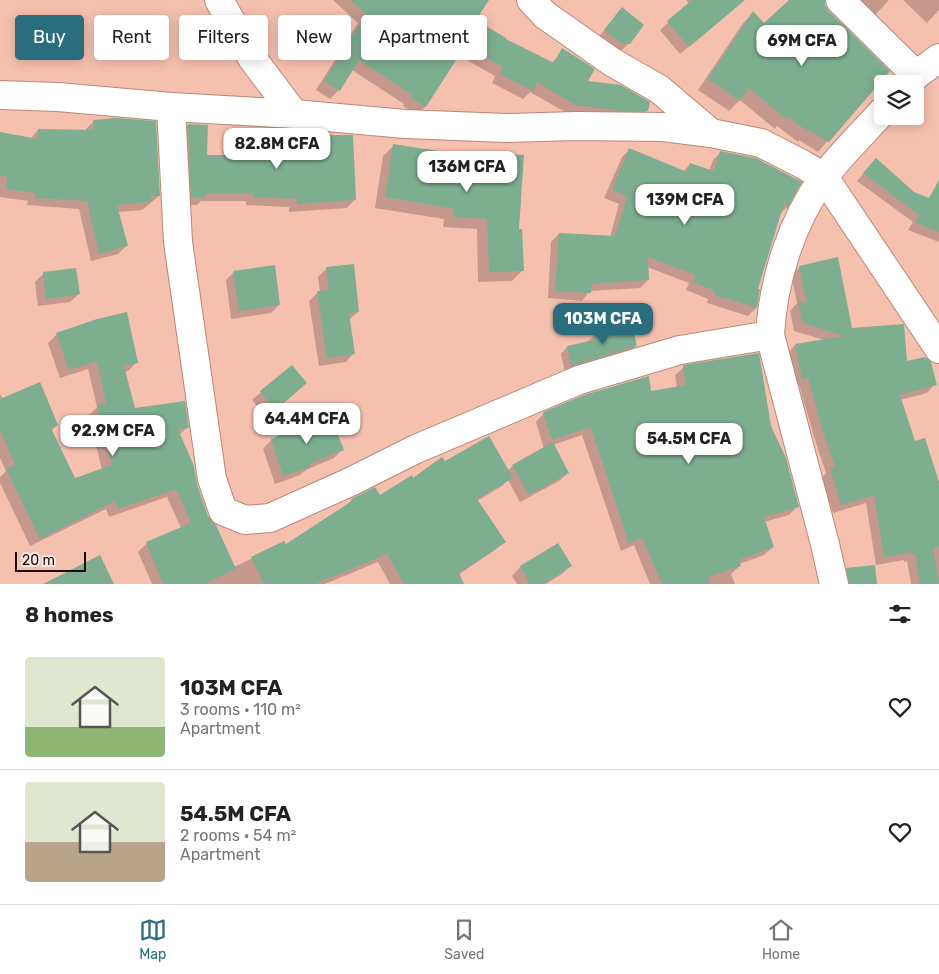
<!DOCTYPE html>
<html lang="en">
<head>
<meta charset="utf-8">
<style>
  :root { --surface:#fff; --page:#f2f2f2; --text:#222; --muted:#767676; --line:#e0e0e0; --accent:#296d7e }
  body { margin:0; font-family:Rubik,sans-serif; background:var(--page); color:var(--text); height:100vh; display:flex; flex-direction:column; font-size:19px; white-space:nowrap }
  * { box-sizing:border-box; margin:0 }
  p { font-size:16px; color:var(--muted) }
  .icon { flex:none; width:28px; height:28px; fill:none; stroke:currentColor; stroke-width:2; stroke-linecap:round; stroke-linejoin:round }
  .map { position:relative; height:584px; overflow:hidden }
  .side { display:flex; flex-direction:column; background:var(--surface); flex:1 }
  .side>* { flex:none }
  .guide { position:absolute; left:15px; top:15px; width:500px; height:45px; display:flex; gap:10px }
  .controls { position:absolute; left:874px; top:75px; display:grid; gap:10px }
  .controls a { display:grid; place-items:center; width:50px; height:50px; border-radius:5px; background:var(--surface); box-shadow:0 2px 12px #0003; font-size:25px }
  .scale { position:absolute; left:15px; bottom:12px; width:71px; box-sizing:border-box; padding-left:5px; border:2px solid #1e0b07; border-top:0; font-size:14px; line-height:18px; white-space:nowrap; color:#1e0b07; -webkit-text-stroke:4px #fcebe5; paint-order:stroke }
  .price { position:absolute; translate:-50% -42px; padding:0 11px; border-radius:10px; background:#fff; color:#222; font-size:16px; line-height:32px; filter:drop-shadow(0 1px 2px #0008) }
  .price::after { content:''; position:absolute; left:50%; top:30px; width:15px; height:11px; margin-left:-8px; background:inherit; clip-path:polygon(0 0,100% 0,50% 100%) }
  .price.current { background:var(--accent); color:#fff }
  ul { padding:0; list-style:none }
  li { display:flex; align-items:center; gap:15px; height:125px; padding:0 25px }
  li+li { border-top:1px solid var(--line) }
  li span { display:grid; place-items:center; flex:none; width:140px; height:100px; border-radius:5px; color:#555 }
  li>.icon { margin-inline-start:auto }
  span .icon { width:60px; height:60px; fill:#fffc; stroke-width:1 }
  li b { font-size:21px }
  h2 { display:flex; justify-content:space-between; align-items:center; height:60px; padding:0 25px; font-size:21px }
  .pill { padding:0 18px; border-radius:5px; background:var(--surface); box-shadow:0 2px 12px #0003; font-size:18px; line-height:45px }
  .pill.current { background:var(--accent); color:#fff }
  .tab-bar { display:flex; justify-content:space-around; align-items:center; height:70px; border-top:1px solid var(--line); background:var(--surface); font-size:14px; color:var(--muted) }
  .tab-bar a { display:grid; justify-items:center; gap:2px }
  .tab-bar .current { color:var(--accent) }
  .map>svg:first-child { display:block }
  .shadow { fill:#0003 }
  .building { fill:#7dae90 }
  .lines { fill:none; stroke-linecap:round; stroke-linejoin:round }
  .minor-casing { stroke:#ba8778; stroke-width:30 }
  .minor { stroke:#fff; stroke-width:28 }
</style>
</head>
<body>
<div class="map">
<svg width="939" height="584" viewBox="0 0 939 584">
  <rect width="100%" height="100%" fill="#f6c0af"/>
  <!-- shadow -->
  <g class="shadow">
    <path d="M333,0H488L474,21L504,39L551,64L563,50L586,82L647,111L639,119L567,113L530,92L523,99L492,83L495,76L458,55L425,107L417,115L403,106L404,104L352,70L339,90L330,99L316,90L358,23Z"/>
    <path d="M686,0H739L734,9L680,54L660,30L689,4Z"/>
    <path d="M791,0H824V4L828,12L888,71L818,152L799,140L798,142L777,126L775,129L740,100L729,111L698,90L743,23L753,13L764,25Z"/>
    <path d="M856,0H889L875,15Z"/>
    <path d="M903,0H939V10L927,23Z"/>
    <path d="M622,9L629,43L620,52L597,39Z"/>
    <path d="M94,121L159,196L142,210L118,212L126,246L118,254L91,261L79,209L27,205L28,201L0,197V133L30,139L38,130L86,131V129Z"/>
    <path d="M188,125L207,126L206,157L292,158L293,140L302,132L322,136L355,199L347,208L289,212V207L246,205V201H201L197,205H183L180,133Z"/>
    <path d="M393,146L455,155L458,152L518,231L523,270L512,281L478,282L477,229L443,227L444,219L375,208L383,156Z"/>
    <path d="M630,149L683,172L690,164L709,171L713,160L721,152L800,183L786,208L780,214L756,290H759L756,308L748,316L707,303L708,299L686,290L689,283L647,267L648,280L640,288L590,291L582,301L548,298L551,242L559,234L610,237L619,204L604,198L622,157Z"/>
    <path d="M869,167L913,193L939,203V242L908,230L913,222L857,181Z"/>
    <path d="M800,267L851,329L906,363L935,384L927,393L900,400L939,514V584H911L907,561L904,562V560L876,565L866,503L833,513L822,478L826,473L815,440L799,385L794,387L787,354L795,345L824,340L794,331L790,311L797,303L791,275Z"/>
    <path d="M327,268L358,312L349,320L354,353L346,362L319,366L309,301L318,292H320L318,277Z"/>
    <path d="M234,272L279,305L271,313L231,319L226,280Z"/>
    <path d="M44,273L79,294L70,302L38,306L35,282Z"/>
    <path d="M57,334L137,362L128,371L124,372L134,409L188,427L179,435L207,517L234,567L284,543L285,546L343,508L352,500L380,496L445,463L507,471L513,466L544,449L536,422L544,413L677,388L675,375L684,367L770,426L798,506L789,515L764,522L773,547L764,555L739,564L740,566L731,574L735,584H650L634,545L621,551L582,435L553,445L568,473L559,481L520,502L508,480L502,486L477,501L504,542L495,550L458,575L461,581L458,584H390L378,562L325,584H152L138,552L147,543L181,528L167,497L109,517L106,509L30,546L0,483V477L6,471L0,458V394L3,399L57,425L51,431L74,480L102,470L89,415L97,407L88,369L60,378L48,343Z"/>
    <path d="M594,336L636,346L629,353L565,372L561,354L567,347L586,343Z"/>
    <path d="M291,366L297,392L266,417L252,400Z"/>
    <path d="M329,417L342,450L334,458L306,470L300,475L275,484L263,449L271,440Z"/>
    <path d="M557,545L570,566L562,574L546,584H517L512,576L520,567Z"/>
    <path d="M874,566L876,584H841L840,577L849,569Z"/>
  </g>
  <!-- building -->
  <g class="building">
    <path d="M350,0H489L476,20L506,38V39L554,63L562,48L595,69L588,81L621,85L650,102L648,111H621L575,105L537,82L533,91L500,74L503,67L465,46L426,107L410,97L412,95L359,60L340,91L324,81L366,14Z"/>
    <path d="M692,0H745L689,47L667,21Z"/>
    <path d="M789,0H825V5L829,11L890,71L829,142L810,131L809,132L788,117L786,119L749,88L740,101L708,79L753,11L764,23Z"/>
    <path d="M622,7L644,25L630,44H622L604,30Z"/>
    <path d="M115,118L156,121L160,196H151V202L117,205L128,246L99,254L87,201L35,198V193L6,189L7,177L0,175V132L38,139V129L94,130L93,120Z"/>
    <path d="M188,124L208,125L207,155H258L299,158L301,130L324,132L323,135H353L356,200L297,204V199L254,197V193H206V197H191Z"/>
    <path d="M393,144L457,154V151L524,155L519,229H522L524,271L489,272L487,219L453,217L454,209L385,197Z"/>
    <path d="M629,148L687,172L690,163L714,171L720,151L756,158L802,182L787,209L785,200L758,289H760L757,308L714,295L715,291L693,282L696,275L648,257L649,280L592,284L591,293L555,291L559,233L615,236L627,196L612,190Z"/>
    <path d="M876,158L914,192L929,198L939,180V232L915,222L919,215L863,173Z"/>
    <path d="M838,257L852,328L904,324L907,361L925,357L931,362L937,385L900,395L915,441L925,438L939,482V547L933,548L939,584H920L915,554H912V552L884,557L874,495L841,505L830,468L835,467L823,432L808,378L802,379L795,344L844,336L802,323L798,301L807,304L799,266Z"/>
    <path d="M354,264L359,312L349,313L355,354L327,358L317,291L329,290L326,267Z"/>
    <path d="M275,265L280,305L239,311L233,271Z"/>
    <path d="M76,268L80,294L46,299L43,272Z"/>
    <path d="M127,312L138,363L124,366L135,408L185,401L189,428L178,429L194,466L197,484L208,516L216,525L236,569L204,584H163L146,542L191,523L176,489L118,509L115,501L40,539L6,469L15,465L0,429V399L40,382L58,425L51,428L75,478L112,465L97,405L106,403L97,361L69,370L56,333L97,319Z"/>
    <path d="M632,325L637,346L571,366L567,346L594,340L593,335Z"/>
    <path d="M759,353L771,426L786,458L799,507L764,517L774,547L739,560L741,566L708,577L710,584H662L642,537L629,544L591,427L552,440L543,412L584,395L649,376L651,391L686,385L683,365Z"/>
    <path d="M292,365L307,383L275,410L260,391Z"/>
    <path d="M330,415L344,450L309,464L310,467L283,476L271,439Z"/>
    <path d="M489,436L513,478L477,499L506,542L459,573L464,584H404L387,554L315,584H264L251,557L284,541L286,544L352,501L351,499L375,487L380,495L412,475L413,478L442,457L445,461Z"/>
    <path d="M553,442L569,473L529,495L512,465Z"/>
    <path d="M558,543L572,566L543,584H530L520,566Z"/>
    <path d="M100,555L114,584H43Z"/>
    <path d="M875,565L877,584H849L846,568Z"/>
  </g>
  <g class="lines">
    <defs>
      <g id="minor">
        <path d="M219,0L252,58L294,114"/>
        <path d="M531,0L545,15L612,62L659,89L711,133"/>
        <path d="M840,0L916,75"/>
        <path d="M908,84L916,75L939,58"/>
        <path d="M0,95L58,97L171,107L294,114L405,124L506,128L576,126L663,127L711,133L761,143L802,164L824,177L939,349"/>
        <path d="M171,107L178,242L212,479L223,511L245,520L270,518L350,482L416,449L579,380L680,350L770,335"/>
        <path d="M834,584L825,544L770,335C773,281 791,222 824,177C840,155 864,132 882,112"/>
      </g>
    </defs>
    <!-- minor casing -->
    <use href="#minor" class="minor-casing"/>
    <!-- minor -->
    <use href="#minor" class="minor"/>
  </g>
</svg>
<div class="controls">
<a><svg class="icon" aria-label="layers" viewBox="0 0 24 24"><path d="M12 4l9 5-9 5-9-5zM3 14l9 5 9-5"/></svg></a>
</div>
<div class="scale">20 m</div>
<b class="price" style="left:802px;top:67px">69M CFA</b>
<b class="price" style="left:277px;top:170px">82.8M CFA</b>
<b class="price" style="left:467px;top:193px">136M CFA</b>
<b class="price" style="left:685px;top:226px">139M CFA</b>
<b class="price current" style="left:603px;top:345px">103M CFA</b>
<b class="price" style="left:307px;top:445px">64.4M CFA</b>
<b class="price" style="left:113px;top:457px">92.9M CFA</b>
<b class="price" style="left:689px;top:465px">54.5M CFA</b>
<div class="guide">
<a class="pill current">Buy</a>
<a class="pill">Rent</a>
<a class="pill">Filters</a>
<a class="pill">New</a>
<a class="pill">Apartment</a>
</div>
</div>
<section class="side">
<h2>8 homes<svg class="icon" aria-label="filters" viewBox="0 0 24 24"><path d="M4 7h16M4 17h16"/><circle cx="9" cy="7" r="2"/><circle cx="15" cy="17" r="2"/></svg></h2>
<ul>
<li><span style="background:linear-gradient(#dfe7d0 70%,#8fb573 0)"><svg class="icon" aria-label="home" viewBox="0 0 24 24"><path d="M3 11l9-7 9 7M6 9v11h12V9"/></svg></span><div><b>103M CFA</b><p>3 rooms · 110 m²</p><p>Apartment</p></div><svg class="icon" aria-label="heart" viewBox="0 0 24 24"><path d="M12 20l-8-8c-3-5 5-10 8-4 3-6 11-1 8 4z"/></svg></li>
<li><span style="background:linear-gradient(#dfe7d0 60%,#b9a48a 0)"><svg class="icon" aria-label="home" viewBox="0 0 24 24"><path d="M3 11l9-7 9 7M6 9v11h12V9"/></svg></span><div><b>54.5M CFA</b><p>2 rooms · 54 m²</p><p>Apartment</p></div><svg class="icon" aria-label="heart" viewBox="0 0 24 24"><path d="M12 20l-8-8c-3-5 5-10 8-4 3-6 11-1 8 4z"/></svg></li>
</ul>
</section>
<nav class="tab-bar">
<a class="current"><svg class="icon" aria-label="map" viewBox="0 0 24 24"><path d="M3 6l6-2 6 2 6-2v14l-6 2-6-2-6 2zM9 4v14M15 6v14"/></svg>Map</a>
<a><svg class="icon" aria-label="saved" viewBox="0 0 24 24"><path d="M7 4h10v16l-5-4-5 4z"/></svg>Saved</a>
<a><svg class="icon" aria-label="home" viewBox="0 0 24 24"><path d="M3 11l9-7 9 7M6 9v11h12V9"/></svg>Home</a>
</nav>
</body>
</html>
